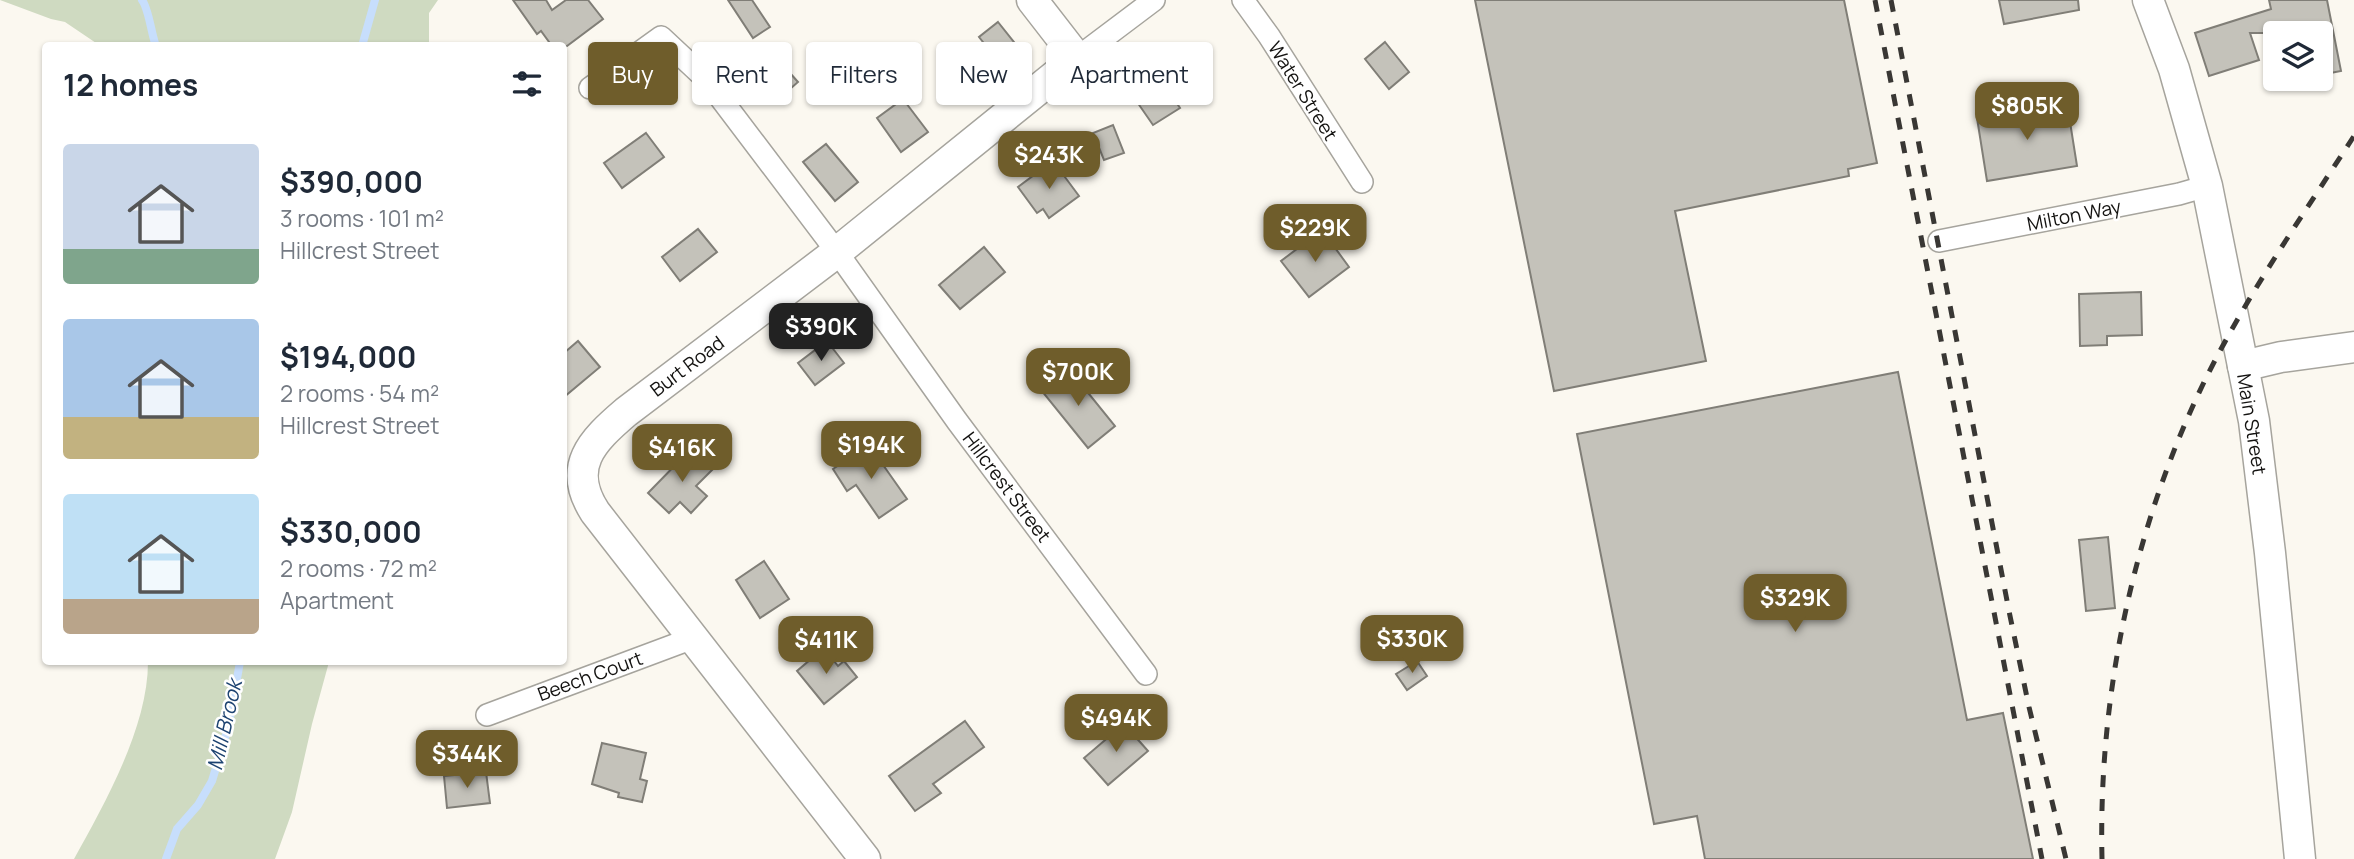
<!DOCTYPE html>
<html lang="en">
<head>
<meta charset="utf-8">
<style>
  :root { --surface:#fff; --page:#f6f6f7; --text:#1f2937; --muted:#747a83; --accent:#6f5d2b }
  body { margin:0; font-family:Manrope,sans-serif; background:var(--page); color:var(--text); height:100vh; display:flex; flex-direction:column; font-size:26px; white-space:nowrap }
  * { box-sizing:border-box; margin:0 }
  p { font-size:23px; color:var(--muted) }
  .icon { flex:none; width:38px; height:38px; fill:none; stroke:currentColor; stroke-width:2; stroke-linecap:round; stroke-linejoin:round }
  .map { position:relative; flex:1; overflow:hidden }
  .sheet { position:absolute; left:42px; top:42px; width:525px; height:623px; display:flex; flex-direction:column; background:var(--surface); border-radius:7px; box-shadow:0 2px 5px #0004 }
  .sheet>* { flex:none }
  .top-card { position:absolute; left:588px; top:42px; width:665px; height:63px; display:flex; gap:14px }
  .tools { position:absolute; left:2263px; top:21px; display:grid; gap:14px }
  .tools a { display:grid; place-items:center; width:70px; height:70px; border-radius:7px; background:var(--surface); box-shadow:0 2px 5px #0004; font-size:35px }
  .price { position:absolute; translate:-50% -60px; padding:0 16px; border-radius:14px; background:var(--accent); color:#fff; font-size:23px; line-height:46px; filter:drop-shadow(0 2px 4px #0008) }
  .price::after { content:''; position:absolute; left:50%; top:42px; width:21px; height:16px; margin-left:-10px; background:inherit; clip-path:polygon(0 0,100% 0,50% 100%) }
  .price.on { background:#222; color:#fff }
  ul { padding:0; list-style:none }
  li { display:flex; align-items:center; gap:21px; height:175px; padding:0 21px }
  li span { display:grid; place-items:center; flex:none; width:196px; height:140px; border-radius:7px; color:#555 }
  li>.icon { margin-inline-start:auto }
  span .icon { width:84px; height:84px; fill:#fffc; stroke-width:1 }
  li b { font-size:30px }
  h2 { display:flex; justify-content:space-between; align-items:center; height:84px; padding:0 21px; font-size:30px }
  .tag { padding:0 24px; border-radius:7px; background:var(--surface); box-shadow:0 2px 5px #0004; font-size:24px; line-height:63px }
  .tag.on { background:var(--accent); color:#fff }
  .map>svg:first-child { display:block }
  .green { fill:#cfdac1 }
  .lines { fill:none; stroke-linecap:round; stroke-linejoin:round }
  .stream { stroke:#c7defc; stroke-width:8 }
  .building { fill:#c4c2ba; stroke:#807e77; stroke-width:2 }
  .street-casing { stroke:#a6a49d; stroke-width:24 }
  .secondary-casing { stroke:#a6a49d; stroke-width:33 }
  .street { stroke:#fff; stroke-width:21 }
  .secondary { stroke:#fff; stroke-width:30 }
  .rail { stroke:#393734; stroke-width:5; stroke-dasharray:12 12; stroke-linecap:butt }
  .labels { text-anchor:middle; stroke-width:5; stroke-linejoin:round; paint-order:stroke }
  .street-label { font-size:19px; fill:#131210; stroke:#fff }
  .water-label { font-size:21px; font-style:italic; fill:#1d4371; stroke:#fff }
</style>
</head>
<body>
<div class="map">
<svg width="2354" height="859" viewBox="0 0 2354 859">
  <rect width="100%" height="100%" fill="#fbf8f0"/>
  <!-- green -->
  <g class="green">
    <path d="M0,0H438L429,13V46L99,45L65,22L51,19Z"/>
    <path d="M148,662H329L312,724L292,812L275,859H74C105,803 148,727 148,662Z"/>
  </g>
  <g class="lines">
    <!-- stream -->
    <g class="stream">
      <path d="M142,0C149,9 151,33 156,46"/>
      <path d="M362,46L375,0"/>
      <path d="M166,859L177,829L198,805L212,781L228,728L240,662"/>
    </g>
  </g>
  <!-- building -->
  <g class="building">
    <path d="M513,0H546L552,10L566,0H588L603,19L567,46H552L541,31L537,34Z"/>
    <path d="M728,0H752L770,27L753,38Z"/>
    <path d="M1475,0H1844L1877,163L1848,169L1849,176L1675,211L1706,361L1554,391Z"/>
    <path d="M1999,0H2078L2079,10L2004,24Z"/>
    <path d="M2269,0H2327L2341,71L2320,75V33H2250L2259,60L2209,76L2195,33L2271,9Z"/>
    <path d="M998,22L1025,56L1006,71L979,37Z"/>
    <path d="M1385,42L1409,72L1389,89L1365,59Z"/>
    <path d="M781,63L798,82L774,103L757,83Z"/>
    <path d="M1159,76L1180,108L1153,125L1135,99L1141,96L1138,90Z"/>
    <path d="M903,99L928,132L901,152L877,118Z"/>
    <path d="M2067,103L2077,166L1987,181L1977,118Z"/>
    <path d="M1113,125L1124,153L1104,160L1093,133Z"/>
    <path d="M646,133L664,157L622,188L604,163Z"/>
    <path d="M826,144L858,182L835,201L803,162Z"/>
    <path d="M1053,161L1079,196L1049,218L1043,209L1037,213L1018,187Z"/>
    <path d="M698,229L717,252L680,281L662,257Z"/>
    <path d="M1322,230L1349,267L1309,297L1281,261Z"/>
    <path d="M984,247L1005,272L960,309L939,285Z"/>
    <path d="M2141,292L2142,335L2107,336V345L2080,346L2079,294Z"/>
    <path d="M578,341L600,367L564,397V353Z"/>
    <path d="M827,341L844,363L815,385L798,363Z"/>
    <path d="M1068,368L1115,426L1088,448L1041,390Z"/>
    <path d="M1898,372L1967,720L2003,713L2033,859H1705L1697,816L1654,824L1577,434Z"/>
    <path d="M869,445L907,499L879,518L856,485L847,491L833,469Z"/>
    <path d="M691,449L713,469L696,486L707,496L691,513L680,502L669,513L648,493Z"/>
    <path d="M2108,537L2115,608L2086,611L2079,540Z"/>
    <path d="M764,561L789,599L760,618L736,580Z"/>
    <path d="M824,648L838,666L844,661L857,677L824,704L797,671Z"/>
    <path d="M1417,661L1427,676L1407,690L1396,674Z"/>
    <path d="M965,721L984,747L933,784L941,793L915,811L889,776Z"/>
    <path d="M1124,724L1148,751L1108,785L1084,758Z"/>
    <path d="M602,743L646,753L640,779L647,781L642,802L618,797L619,793L592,784Z"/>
    <path d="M486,772L490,803L447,808L444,776Z"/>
  </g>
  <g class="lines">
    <defs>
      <g id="street">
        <path d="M1243,0L1269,36L1362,182"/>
        <path d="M1077,58L1154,0"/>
        <path d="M590,88L661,37L706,79L837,252L957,421L1146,674"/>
        <path d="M1939,241L2179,194L2207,186"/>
        <path d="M487,715L693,638"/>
      </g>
      <g id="secondary">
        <path d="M2148,0L2174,69L2207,186L2254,421L2270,553L2300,859"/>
        <path d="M2243,366L2281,357L2354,347"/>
        <path d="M865,859L595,512C566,467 592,441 626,412L837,252L1077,58L1032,0"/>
      </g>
    </defs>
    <!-- street casing -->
    <use href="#street" class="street-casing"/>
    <!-- secondary casing -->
    <use href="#secondary" class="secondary-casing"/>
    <!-- street -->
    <use href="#street" class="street"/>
    <!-- secondary -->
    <use href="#secondary" class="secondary"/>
    <!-- rail -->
    <g class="rail">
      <path d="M1875,0L2042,859"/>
      <path d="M1891,0L2009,611L2029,707L2066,859"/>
      <path d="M2102,859C2098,694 2134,524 2207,376C2249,292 2303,215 2354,136"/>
    </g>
  </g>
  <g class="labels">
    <!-- street labels -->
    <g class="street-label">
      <text transform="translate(1303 91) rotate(58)" y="7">Water Street</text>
      <text transform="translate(2074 215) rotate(-11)" y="7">Milton Way</text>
      <text transform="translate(687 366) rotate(-37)" y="7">Burt Road</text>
      <text transform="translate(2252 424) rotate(81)" y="7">Main Street</text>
      <text transform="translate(1007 487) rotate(53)" y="7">Hillcrest Street</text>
      <text transform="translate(590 676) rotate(-20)" y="7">Beech Court</text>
    </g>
    <!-- water labels -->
    <g class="water-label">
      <text transform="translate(225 725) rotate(-77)" y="7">Mill Brook</text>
    </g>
  </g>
</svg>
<div class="tools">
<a><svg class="icon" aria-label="layers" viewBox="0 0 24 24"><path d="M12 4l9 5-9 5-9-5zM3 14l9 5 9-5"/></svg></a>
</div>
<b class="price" style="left:2027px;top:142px">$805K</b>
<b class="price" style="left:1049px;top:191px">$243K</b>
<b class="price" style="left:1315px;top:264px">$229K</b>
<b class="price on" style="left:821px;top:363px">$390K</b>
<b class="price" style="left:1078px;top:408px">$700K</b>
<b class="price" style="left:871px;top:481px">$194K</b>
<b class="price" style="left:682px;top:484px">$416K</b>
<b class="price" style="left:1795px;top:634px">$329K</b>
<b class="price" style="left:1412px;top:675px">$330K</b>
<b class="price" style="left:826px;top:676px">$411K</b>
<b class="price" style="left:1116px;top:754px">$494K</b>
<b class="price" style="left:467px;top:790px">$344K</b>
<div class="top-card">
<a class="tag on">Buy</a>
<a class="tag">Rent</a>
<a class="tag">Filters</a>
<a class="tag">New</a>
<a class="tag">Apartment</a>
</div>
<section class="sheet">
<h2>12 homes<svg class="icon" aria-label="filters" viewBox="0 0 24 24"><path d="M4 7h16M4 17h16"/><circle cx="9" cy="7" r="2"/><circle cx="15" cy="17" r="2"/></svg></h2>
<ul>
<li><span style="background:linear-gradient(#c9d6e8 75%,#7fa58c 0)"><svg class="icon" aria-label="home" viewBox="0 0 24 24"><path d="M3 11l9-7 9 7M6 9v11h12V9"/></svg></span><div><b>$390,000</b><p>3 rooms · 101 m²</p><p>Hillcrest Street</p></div></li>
<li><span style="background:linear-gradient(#a9c7e8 70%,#c2b280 0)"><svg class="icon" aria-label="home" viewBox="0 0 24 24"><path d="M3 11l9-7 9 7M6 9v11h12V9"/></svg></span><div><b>$194,000</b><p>2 rooms · 54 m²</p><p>Hillcrest Street</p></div></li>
<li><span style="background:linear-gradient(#bfe0f5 75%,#b9a48a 0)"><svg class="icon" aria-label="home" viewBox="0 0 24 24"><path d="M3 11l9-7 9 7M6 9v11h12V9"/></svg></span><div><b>$330,000</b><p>2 rooms · 72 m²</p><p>Apartment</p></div></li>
</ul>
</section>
</div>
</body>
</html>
